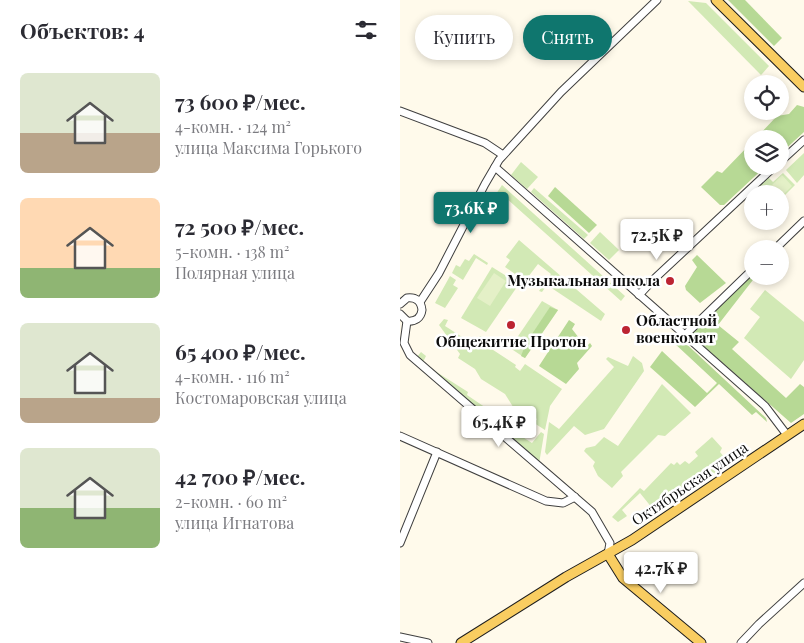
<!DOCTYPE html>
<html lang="ru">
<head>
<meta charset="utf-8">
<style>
  :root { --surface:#fff; --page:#f7f7f7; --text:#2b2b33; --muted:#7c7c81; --accent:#0f766e }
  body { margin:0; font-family:"Playfair Display",serif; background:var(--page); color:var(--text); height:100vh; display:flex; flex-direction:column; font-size:19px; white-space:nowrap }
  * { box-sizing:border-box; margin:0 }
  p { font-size:16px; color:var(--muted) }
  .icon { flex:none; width:28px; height:28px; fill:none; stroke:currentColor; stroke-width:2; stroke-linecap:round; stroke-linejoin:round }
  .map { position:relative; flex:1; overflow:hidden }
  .panel { display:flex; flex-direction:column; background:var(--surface); width:400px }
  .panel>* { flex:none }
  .top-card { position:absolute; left:15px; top:15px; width:314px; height:45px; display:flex; gap:10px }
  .fabs { position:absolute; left:344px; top:75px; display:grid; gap:10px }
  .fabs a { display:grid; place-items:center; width:45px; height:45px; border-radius:50%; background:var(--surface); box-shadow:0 2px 8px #0003; font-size:25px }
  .price { position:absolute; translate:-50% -42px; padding:0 11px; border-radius:5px; background:#fff; color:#222; font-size:16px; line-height:32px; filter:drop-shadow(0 1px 2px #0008) }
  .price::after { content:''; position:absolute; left:50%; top:30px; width:15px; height:11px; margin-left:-8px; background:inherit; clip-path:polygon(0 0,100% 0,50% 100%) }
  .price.active { background:var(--accent); color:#fff }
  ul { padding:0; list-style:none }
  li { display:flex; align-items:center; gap:15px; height:125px; padding:0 20px }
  li span { display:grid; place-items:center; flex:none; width:140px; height:100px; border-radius:8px; color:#555 }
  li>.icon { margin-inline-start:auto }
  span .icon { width:60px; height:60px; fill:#fffc; stroke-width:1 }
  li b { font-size:21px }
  h2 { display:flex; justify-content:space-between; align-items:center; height:60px; padding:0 20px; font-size:21px }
  .chip { padding:0 18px; border-radius:22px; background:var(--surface); box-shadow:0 2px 8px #0003; font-size:18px; line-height:45px }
  .chip.active { background:var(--accent); color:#fff }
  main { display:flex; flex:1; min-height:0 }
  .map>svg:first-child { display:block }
  .green { fill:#d2e9b5 }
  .forest { fill:#b7d995 }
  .pitch { fill:#e4f0c7 }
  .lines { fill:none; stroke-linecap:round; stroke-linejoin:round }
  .minor-casing { stroke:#3f3f3f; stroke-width:9 }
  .major-casing { stroke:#1d1d1d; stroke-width:11 }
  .minor { stroke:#fff; stroke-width:7 }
  .major { stroke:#f9cd61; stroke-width:9 }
  .poi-dot { fill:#bc2432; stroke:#fff; stroke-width:2 }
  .labels { text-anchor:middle; stroke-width:5; stroke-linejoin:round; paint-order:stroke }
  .poi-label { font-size:15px; font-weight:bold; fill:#0c0c0c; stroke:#fff; text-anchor:end }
  .street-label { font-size:15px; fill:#0c0c0c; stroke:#fff }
</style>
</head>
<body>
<main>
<section class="panel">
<h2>Объектов: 4<svg class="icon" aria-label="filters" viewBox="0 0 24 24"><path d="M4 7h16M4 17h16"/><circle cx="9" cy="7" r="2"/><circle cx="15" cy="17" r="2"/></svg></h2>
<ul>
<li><span style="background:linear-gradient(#dfe7d0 60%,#b9a48a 0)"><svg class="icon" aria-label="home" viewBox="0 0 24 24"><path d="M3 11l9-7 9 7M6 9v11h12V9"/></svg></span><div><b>73 600 ₽/мес.</b><p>4-комн. · 124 m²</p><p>улица Максима Горького</p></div></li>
<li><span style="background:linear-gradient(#ffd9b3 70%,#8fb573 0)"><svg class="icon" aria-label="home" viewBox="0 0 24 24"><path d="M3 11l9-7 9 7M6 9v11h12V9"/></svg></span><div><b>72 500 ₽/мес.</b><p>5-комн. · 138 m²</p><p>Полярная улица</p></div></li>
<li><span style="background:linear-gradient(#dfe7d0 75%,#b9a48a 0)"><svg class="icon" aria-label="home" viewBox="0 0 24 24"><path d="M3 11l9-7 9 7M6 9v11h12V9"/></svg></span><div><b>65 400 ₽/мес.</b><p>4-комн. · 116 m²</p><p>Костомаровская улица</p></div></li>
<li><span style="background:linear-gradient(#dfe7d0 60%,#8fb573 0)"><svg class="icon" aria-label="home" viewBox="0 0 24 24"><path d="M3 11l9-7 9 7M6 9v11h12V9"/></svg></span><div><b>42 700 ₽/мес.</b><p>2-комн. · 60 m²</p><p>улица Игнатова</p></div></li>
</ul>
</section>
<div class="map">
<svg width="404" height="643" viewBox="0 0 404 643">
  <rect width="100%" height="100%" fill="#fffaeb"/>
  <!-- green -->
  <g class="green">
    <path d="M288,1L306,3L369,66L361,75Z"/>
    <path d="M404,153V175L397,183L386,170Z"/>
    <path d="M121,162L138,177L127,189L111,175Z"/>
    <path d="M383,173L395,185L380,200V194H352V197L346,192L365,174L373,182Z"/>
    <path d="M102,185L225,296L221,301L106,198L95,211L88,206Z"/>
    <path d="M134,188L188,235L184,239L131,192Z"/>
    <path d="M200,232L219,250L209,260L190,243Z"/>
    <path d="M119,240L205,314L201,321L147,285L142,292L139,291L151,274L138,264L125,281L105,267L110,260L106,257Z"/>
    <path d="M74,254L88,263L87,265L76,258L63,280L52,273L56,265L60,267L65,259L69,261Z"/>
    <path d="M92,267L119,284L86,332L61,318Z"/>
    <path d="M50,276L56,280L53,285L58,288L45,308L35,303Z"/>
    <path d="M365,290L404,322V360L391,379L344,338L360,317L350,309Z"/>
    <path d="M142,301L158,310L125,358L110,348Z"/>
    <path d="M44,319L48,320L45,326L73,344L80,336L89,341L87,346L116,365L115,367L120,371L125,364L162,389L150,406L145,430L134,423L137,419L117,406L115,410L105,394L81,379L75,369L58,358L60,354L39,325Z"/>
    <path d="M21,352L26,356L23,362L24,364L68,392L67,395L98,416L96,420L132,443L141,432L144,434L139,464L16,358Z"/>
    <path d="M233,356L242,363L244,371L204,429L185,435L174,426L147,455L145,452L149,422L159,429L214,367L206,359L208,357L228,366Z"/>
    <path d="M262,384L291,413L265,436L258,435L221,472L223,476L212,488L198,476L193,466L195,462L184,451L186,448L195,446L204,437L218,446Z"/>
    <path d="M312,437L322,448L320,452L329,463L257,514L240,493L222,510L227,516L218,522L212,517L240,488L244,491L271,463L274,465L277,462L280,465L285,461L289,464L298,456L295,452Z"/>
  </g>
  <!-- forest -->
  <g class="forest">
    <path d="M328,0H345L382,38L374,46Z"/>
    <path d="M397,105L404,107V132L380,154V139H355L377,116L389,114Z"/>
    <path d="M352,142V166H366L324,205H320L301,187L317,171L322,173Z"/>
    <path d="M155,187L197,225L189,233L148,196Z"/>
    <path d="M297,255L326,283L300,303L286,290L285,286L297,267L292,260Z"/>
    <path d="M352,274V276H356L318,325L339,342L332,349L386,398L400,384L404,387V414L391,423L290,334Z"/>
    <path d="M150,307L158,310L125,358L121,356L126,343Z"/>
    <path d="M169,320L175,324L172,329L186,347L190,343L192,346L177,363L179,369L166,384L139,366Z"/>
    <path d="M277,338H280L366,418L367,422L356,412L352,415L319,384L295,407L250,367L262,351L307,393L317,383L273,342Z"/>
  </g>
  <!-- pitch -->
  <g class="pitch">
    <path d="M382,175L392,186L380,198V194H363Z"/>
    <path d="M94,273L106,281L90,306L77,298Z"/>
  </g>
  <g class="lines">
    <defs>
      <g id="minor">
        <path d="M0,111L85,143L103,155"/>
        <path d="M380,162L404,140"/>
        <path d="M95,167L365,406L387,435"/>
        <path d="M375,249L404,221"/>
        <path d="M239,295L253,280L375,166"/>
        <path d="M20,302L39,273L85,184L99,160L161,92L257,0"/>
        <path d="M0,304L7,298C16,297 21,301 22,310C21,318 15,322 7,321L0,314"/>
        <path d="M7,321L4,343L10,355L192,512L210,543L208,554"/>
        <path d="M285,335L352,270"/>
        <path d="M0,436L146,501L163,503L175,497"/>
        <path d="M0,543L37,452"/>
        <path d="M0,637L28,643"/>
        <path d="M341,643L359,624L404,583"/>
      </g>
      <g id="major">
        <path d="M316,0L404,87"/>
        <path d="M208,554L223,578L301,643"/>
        <path d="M61,643L166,577L232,540L404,424"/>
      </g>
    </defs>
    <!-- minor casing -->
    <use href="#minor" class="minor-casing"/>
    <!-- major casing -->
    <use href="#major" class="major-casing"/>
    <!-- minor -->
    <use href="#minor" class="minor"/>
    <!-- major -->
    <use href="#major" class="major"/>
  </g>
  <!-- markers -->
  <g class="poi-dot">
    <circle cx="270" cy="281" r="5"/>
    <circle cx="111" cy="325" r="5"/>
    <circle cx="226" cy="330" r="5"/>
  </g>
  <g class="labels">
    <!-- poi labels -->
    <g class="poi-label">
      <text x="260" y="286">Музыкальная школа</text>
      <text x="236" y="326" text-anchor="start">Областной<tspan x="236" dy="17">военкомат</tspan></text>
      <text x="111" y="347" text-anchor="middle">Общежитие Протон</text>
    </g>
    <!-- street labels -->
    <g class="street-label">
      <text transform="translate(290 484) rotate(-34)" y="5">Октябрьская улица</text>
    </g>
  </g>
</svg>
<div class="fabs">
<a><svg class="icon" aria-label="locate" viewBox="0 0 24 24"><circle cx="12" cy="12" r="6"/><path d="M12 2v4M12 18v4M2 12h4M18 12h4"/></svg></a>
<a><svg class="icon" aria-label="layers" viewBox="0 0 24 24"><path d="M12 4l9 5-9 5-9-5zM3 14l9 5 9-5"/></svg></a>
<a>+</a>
<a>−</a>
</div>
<b class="price active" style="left:71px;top:234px">73.6K ₽</b>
<b class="price" style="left:257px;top:261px">72.5K ₽</b>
<b class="price" style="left:99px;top:448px">65.4K ₽</b>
<b class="price" style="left:261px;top:594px">42.7K ₽</b>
<div class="top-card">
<a class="chip">Купить</a>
<a class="chip active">Снять</a>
</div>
</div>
</main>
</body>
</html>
